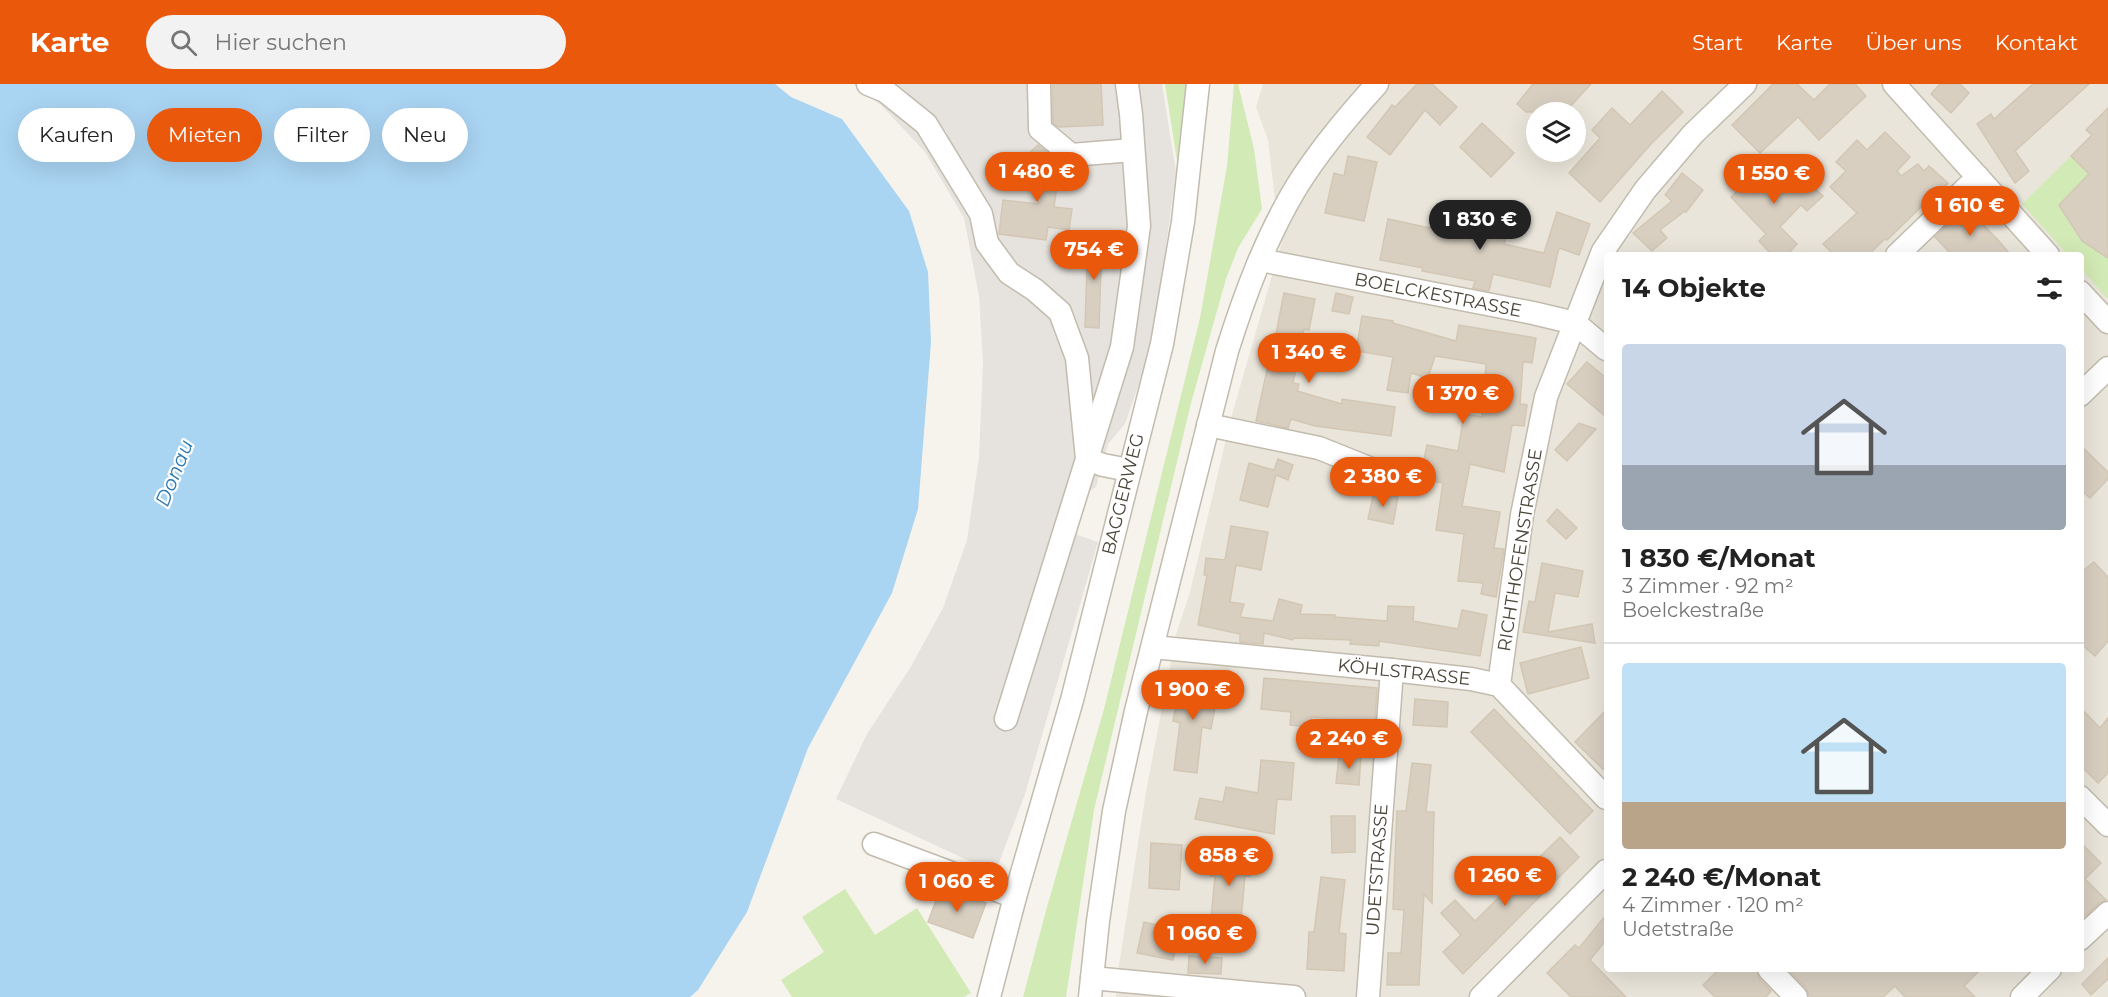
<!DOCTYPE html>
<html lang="de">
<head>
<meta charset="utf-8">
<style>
  :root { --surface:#fff; --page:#f2f2f2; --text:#222; --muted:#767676; --line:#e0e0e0; --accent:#ea580c }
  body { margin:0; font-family:Montserrat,sans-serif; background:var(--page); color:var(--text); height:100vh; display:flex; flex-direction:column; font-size:22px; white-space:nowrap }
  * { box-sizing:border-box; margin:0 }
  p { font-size:20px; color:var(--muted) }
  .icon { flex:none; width:33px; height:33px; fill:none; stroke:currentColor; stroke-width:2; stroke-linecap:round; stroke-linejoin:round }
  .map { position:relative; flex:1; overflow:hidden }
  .details { position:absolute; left:1604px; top:168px; width:480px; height:720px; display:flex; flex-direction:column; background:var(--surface); border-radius:6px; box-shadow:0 6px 24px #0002 }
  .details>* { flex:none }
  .hud { position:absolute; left:18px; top:24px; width:570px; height:54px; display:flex; gap:12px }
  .tools { position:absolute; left:1526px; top:18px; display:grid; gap:12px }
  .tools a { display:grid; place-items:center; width:60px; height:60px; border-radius:50%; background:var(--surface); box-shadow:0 6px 24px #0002; font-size:30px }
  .price { position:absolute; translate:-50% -51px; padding:0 14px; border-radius:21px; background:var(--accent); color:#fff; font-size:20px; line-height:39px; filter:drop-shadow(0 2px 3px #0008) }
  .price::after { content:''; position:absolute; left:50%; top:36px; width:18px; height:14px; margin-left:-9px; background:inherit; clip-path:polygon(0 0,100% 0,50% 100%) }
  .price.active { background:#222; color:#fff }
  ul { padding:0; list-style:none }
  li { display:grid; align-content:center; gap:12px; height:318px; padding:0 18px }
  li+li { border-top:2px solid var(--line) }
  li span { display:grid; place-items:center; height:186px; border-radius:6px; color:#555 }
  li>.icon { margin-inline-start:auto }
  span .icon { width:108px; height:108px; fill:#fffc; stroke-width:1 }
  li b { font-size:26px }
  h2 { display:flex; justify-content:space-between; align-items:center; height:72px; padding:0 18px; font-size:26px }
  .pill { padding:0 21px; border-radius:27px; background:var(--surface); box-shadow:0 6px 24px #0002; font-size:21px; line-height:54px }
  .pill.active { background:var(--accent); color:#fff }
  header { display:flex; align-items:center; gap:36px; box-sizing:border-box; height:84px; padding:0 30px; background:var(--accent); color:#fff }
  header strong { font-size:28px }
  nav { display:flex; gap:33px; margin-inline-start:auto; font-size:21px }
  .search { width:420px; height:54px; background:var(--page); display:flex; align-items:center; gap:15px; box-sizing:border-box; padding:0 21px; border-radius:33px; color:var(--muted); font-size:22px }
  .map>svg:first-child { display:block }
  .residential { fill:#eae5da; fill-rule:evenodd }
  .industrial { fill:#e6e2dd }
  .green { fill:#d2eab5 }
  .water { fill:#a9d4f2 }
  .building { fill:#d8cfc1; stroke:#d3c7b4; stroke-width:1.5 }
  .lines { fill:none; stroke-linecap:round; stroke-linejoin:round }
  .minor-casing { stroke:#c2bbae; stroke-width:25 }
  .minor { stroke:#fff; stroke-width:22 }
  .labels { text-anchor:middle; stroke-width:4.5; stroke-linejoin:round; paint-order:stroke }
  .street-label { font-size:18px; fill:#4b4439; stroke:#fff }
  .water-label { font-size:20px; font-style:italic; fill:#2e7ab2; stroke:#fff }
</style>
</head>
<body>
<header>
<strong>Karte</strong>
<div class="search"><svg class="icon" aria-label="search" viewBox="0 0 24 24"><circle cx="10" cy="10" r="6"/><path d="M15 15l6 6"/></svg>Hier suchen</div>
<nav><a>Start</a><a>Karte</a><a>Über uns</a><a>Kontakt</a></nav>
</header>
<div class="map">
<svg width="2108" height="913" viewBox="0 0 2108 913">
  <rect width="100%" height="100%" fill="#f6f3ec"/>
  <!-- residential -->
  <path class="residential" d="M1263,0H2108V913H1116L1119,881L1146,708L1176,551L1190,508L1231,334L1284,150L1275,116L1268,56L1256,23ZM1536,28H1575V68H1536ZM1606,171H2080V885H1606Z"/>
  <!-- industrial -->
  <path class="industrial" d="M853,0H1162L1176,88L1153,259L1125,340L1108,360L1096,403L1082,411L1072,449L1098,458L1025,710L995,789L836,715L867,650L910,584L943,524L967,456L979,373L983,278L979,212L964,134L925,68L881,21Z"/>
  <!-- green -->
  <g class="green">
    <path d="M1165,0H1187L1178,83Z"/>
    <path d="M1234,0H1238L1254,65L1262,125L1238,164L1226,195L1191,319L1094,726L1066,913H1023L1047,823L1104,625L1200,234L1227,82Z"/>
    <path d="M2071,72L2092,92L2085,94L2059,121L2082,157L2108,174V215L2081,185L2080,171H2068L2022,120Z"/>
    <path d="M845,805L875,851L917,824L971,909L964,913H792L781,896L824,868L802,833Z"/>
  </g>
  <!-- water -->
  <path class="water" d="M0,0H775L791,13L842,35L909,127L928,188L931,258L918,425L892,509L808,664L747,828L698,906L690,913H0Z"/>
  <!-- building -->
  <g class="building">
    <path d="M1053,0H1101L1103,41L1059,43L1053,39Z"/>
    <path d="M1417,0H1432L1457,23L1440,41L1425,26L1390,71L1367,53L1392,21L1395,23Z"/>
    <path d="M1533,0H1591L1565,28H1526L1517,20Z"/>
    <path d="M1773,0H1797L1814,16L1830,0H1855L1866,12L1819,56L1798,33L1760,69L1732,41Z"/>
    <path d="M1940,0H1960L1969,9L1951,29L1931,10Z"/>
    <path d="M2033,0H2089L2015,67L2029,87L2015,99L1977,40L1991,30L1994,35Z"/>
    <path d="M1662,7L1683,28L1651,60L1600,118L1569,89L1600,54L1592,46L1612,24L1630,41Z"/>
    <path d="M2108,24V174L2082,157L2059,121L2089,90L2071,72L2092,51L2086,46Z"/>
    <path d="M1482,39L1514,69L1491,93L1460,63Z"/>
    <path d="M1885,48L1910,73L1897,87L1901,92L1918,80L1924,87L1929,82L1948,99L1926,122L1924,120L1887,156L1885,155L1868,171H1834L1823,160L1857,129L1830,103L1846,87L1836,78L1857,56L1867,66Z"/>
    <path d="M1038,61L1063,82L1059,86L1054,123L1072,125L1069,146L1048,143L1046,156L999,150L1003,116L1038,120L1041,93L1024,74Z"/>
    <path d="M1348,72L1377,78L1364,137L1325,129L1334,89L1344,92Z"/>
    <path d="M1772,74L1803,109L1811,101L1823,112L1807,127L1801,121L1780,143L1797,160L1787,171H1772L1759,157L1766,150L1731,113Z"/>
    <path d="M1682,89L1703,106L1686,128L1685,127L1660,146L1667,154L1652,167L1633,149L1672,117L1665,111Z"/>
    <path d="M1966,123L1998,156L2011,171H1952L1935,153Z"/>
    <path d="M1557,128L1590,140L1579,171L1559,164L1550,203L1493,190L1489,207L1473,204L1475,197L1422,187L1423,184L1380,176L1388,135L1430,144L1431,140L1474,148L1476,141L1507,149L1504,160L1544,169Z"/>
    <path d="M1088,151H1102L1099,244L1085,243Z"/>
    <path d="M1284,209L1315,215L1309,246L1304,245L1293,299L1299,300L1297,307L1342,320V315L1395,323L1391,352L1315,342L1291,335L1288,344L1256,337L1269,277H1267L1272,254L1275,255Z"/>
    <path d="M1336,209L1353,213L1349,230L1332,227Z"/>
    <path d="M1362,232L1393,237V239L1456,257L1459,241L1536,254L1532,279L1523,278L1520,320L1527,321L1524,342L1512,341L1504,388L1470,380L1462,422L1500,428L1494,464L1504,465L1496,513L1481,510L1483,499L1458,497L1464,450L1436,446L1443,399L1420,395L1427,361L1458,367L1464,330L1482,333L1486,280L1435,272L1428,294L1411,289L1408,309L1387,306L1393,273L1356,267Z"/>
    <path d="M1587,278L1606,294V333L1567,300Z"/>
    <path d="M1579,339L1596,345L1567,377L1555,366Z"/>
    <path d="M2080,361L2108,388V395L2090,414L2080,405Z"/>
    <path d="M1278,375L1293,381L1288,396L1276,391L1268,423L1240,416L1249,379L1274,386Z"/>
    <path d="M1374,408L1398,413L1393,440L1368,435Z"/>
    <path d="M1557,425L1577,444L1566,455L1547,437Z"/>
    <path d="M1231,442L1268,448L1261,486L1236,481L1230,518L1244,520L1240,533L1273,537L1279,515L1302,521L1300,530L1335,531V533L1387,537L1388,522L1414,523L1413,537L1458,545L1462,526L1487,531L1480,572L1379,557V562L1350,560L1351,556L1294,554L1293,556L1264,549L1263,560L1240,558V550L1198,541L1207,491H1204L1206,474L1225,476Z"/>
    <path d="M2094,478L2108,493V557L2095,572L2080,559V489Z"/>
    <path d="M1542,479L1583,487L1578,513L1555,509L1548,548L1592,540L1595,559L1523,548L1529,517L1535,518Z"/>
    <path d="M1581,563L1589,594L1528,610L1520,579Z"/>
    <path d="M1264,594L1377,604L1375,638L1311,633L1310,643L1290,641L1291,628L1261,625Z"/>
    <path d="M1181,595L1219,602L1211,645L1202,643L1197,689L1174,686L1180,639L1173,637Z"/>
    <path d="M1415,615L1448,618L1447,643L1413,641Z"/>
    <path d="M2080,623L2100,644L2108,634V689L2098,699L2080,681Z"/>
    <path d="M1494,625L1593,727L1570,750L1471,648Z"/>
    <path d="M1606,626V688L1575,658Z"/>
    <path d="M1339,672L1361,673L1359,701L1336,699Z"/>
    <path d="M1261,676L1294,679L1291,716L1277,715L1274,750L1195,735L1200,714L1223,718L1226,703L1258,709Z"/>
    <path d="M1412,679L1431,681L1426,728H1434L1432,819L1424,810L1419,901H1387L1388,869H1401L1404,826L1393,825L1397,727H1406Z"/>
    <path d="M1331,732H1355V768L1332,769Z"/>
    <path d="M1560,753L1579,773L1463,890L1443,868L1461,851L1441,829L1455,816L1475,837Z"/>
    <path d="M2080,758L2101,779L2085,795L2106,816L2099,819L2085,832L2080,827Z"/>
    <path d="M1151,759L1182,761L1179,806L1149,804Z"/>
    <path d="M1211,764L1250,765V792H1245L1240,848L1210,845L1215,792H1210Z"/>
    <path d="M1321,793L1345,796L1339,849L1346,850L1344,887L1307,885L1309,848H1314Z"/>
    <path d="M941,803L986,819L973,854L928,838Z"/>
    <path d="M1606,831V856L1590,876L1626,913H1571L1547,889L1575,861L1579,864Z"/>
    <path d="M1144,838L1179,846L1173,876L1137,869Z"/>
    <path d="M1189,872L1222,874L1221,890L1188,889Z"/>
    <path d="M2108,874V895L2091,911L2082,900Z"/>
    <path d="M1719,885H1756L1759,894L1771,907L1766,913H1715L1703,901Z"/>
    <path d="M1788,885H1981L1964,902L1975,913H1905L1895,902L1883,913H1810L1806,904Z"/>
  </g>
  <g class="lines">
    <defs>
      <g id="minor">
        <path d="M868,0L885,7L926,40L981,130L987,159L1009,189L1035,206L1060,228L1077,274L1087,375L1006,635"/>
        <path d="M1039,0L1040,45L1071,71L1133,66"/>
        <path d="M1127,0L1131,30L1139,142L1122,263L1087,375L1103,381L1129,386"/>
        <path d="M1894,0L2048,171"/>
        <path d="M1897,171L1978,93"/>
        <path d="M1260,176L1533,229L1575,239L1606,265"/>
        <path d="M2080,208L2108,238"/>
        <path d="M2080,311L2108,284"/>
        <path d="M1208,341L1319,364L1389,392"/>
        <path d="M1153,563L1392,586L1471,595L1499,601L1606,714"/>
        <path d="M1499,601L1522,431L1546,313L1603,167L1645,106L1693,50L1745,0"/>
        <path d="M2080,713L2108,741"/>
        <path d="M874,760L1015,813"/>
        <path d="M2080,855L2108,829"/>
        <path d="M1769,885L1796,913"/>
        <path d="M1092,894L1294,913"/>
        <path d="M989,913L1015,813L1072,616L1162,260L1183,138L1198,0"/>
        <path d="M1090,913L1098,837L1114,727L1136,627L1227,267C1245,210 1266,153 1297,102C1320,65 1348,32 1377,0"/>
        <path d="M1368,913L1392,586"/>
        <path d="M1481,913L1606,787"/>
        <path d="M2022,913L2050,885"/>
      </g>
    </defs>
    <!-- minor casing -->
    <use href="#minor" class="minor-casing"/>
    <!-- minor -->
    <use href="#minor" class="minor"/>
  </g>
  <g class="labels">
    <!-- street labels -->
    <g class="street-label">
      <text transform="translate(1438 211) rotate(11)" y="6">BOELCKESTRASSE</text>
      <text transform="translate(1123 410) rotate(-76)" y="6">BAGGERWEG</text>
      <text transform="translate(1520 466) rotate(-81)" y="6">RICHTHOFENSTRASSE</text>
      <text transform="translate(1404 588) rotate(6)" y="6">KÖHLSTRASSE</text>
      <text transform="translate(1377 786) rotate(-86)" y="6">UDETSTRASSE</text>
    </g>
    <!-- water labels -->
    <g class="water-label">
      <text transform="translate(174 389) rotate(-68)" y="7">Donau</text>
    </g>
  </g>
</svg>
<div class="tools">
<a><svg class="icon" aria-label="layers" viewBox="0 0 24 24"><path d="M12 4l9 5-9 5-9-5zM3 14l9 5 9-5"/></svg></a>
</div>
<b class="price" style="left:1037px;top:119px">1 480 €</b>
<b class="price" style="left:1774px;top:121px">1 550 €</b>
<b class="price" style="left:1970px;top:153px">1 610 €</b>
<b class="price active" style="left:1480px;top:167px">1 830 €</b>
<b class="price" style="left:1094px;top:197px">754 €</b>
<b class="price" style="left:1309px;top:300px">1 340 €</b>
<b class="price" style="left:1463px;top:341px">1 370 €</b>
<b class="price" style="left:1383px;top:424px">2 380 €</b>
<b class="price" style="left:1193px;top:637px">1 900 €</b>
<b class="price" style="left:1349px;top:686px">2 240 €</b>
<b class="price" style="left:1229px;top:803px">858 €</b>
<b class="price" style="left:1505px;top:823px">1 260 €</b>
<b class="price" style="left:957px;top:829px">1 060 €</b>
<b class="price" style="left:1205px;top:881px">1 060 €</b>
<div class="hud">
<a class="pill">Kaufen</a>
<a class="pill active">Mieten</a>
<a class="pill">Filter</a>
<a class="pill">Neu</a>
</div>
<section class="details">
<h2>14 Objekte<svg class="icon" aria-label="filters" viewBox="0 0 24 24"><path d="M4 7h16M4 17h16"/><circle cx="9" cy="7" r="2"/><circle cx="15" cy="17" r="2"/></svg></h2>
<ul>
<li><span style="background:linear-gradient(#c9d6e8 65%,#9aa5b1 0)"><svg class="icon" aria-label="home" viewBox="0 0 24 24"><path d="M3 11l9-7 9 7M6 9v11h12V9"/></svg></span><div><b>1 830 €/Monat</b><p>3 Zimmer · 92 m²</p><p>Boelckestraße</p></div></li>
<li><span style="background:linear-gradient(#bfe0f5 75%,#b9a48a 0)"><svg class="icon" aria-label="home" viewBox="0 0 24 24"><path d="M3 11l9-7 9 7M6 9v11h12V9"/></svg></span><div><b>2 240 €/Monat</b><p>4 Zimmer · 120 m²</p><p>Udetstraße</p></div></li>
</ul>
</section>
</div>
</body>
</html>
